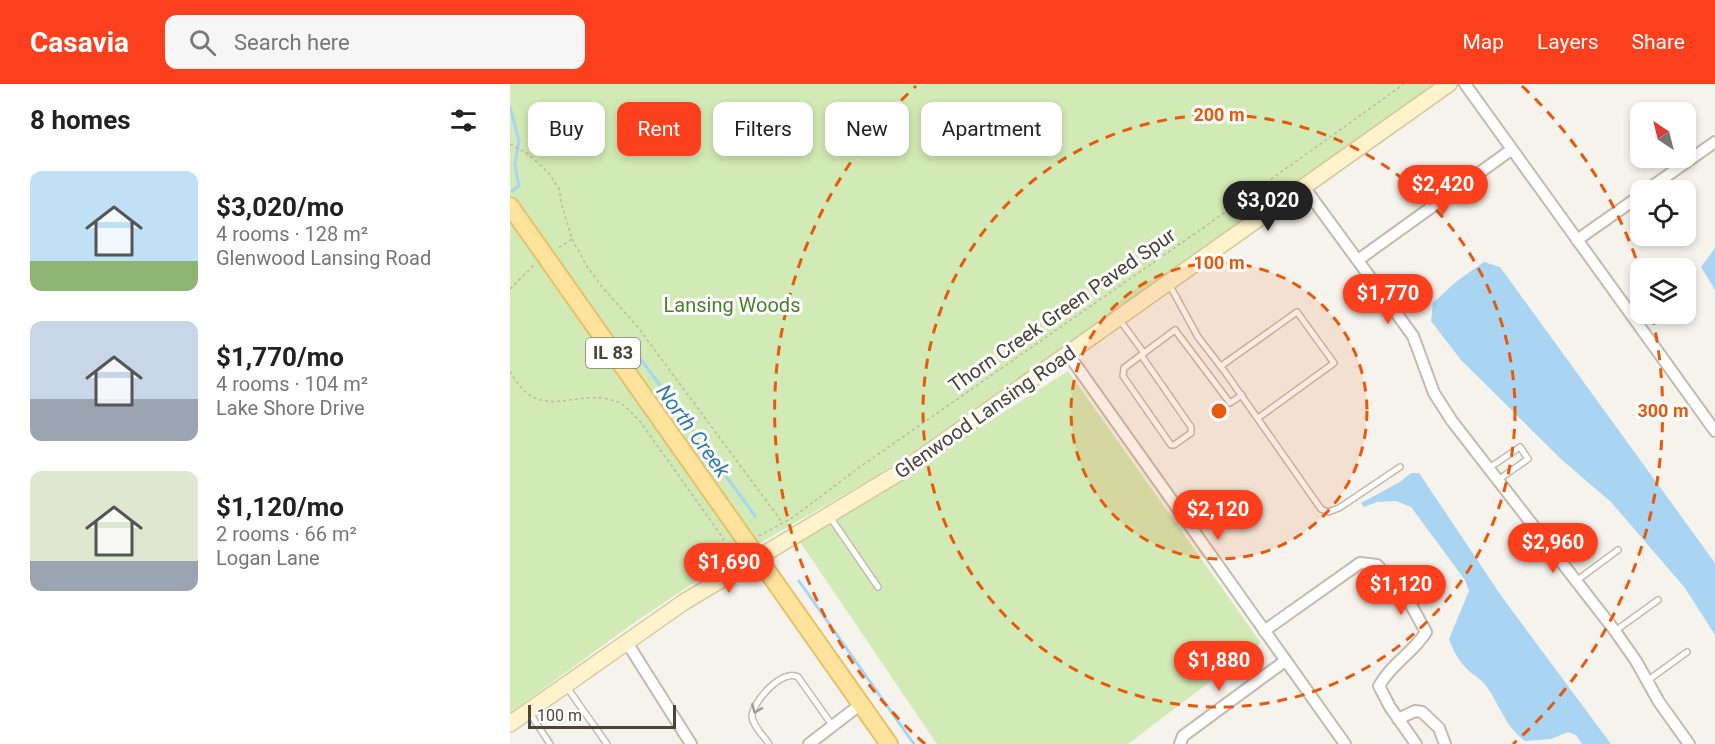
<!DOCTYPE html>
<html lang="en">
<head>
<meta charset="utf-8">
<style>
  :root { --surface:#fff; --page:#f6f6f6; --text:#222; --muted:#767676; --accent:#fc3f1d }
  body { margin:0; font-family:Roboto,sans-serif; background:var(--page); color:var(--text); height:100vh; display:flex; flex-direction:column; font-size:22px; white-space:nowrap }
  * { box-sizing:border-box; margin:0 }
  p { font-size:20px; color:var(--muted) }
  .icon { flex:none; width:33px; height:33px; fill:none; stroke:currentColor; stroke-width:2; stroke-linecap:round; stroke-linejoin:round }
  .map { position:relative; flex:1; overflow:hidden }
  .sheet { display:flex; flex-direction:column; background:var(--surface); width:510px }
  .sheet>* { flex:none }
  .guide { position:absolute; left:18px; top:18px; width:570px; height:54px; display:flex; gap:12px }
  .needle { width:39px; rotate:325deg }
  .tools { position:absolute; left:1120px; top:18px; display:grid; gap:12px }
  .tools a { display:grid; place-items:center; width:66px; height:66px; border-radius:12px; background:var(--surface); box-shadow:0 3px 9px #0003; font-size:30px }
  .scale { position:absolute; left:18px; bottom:15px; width:148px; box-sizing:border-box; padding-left:6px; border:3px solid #4b4439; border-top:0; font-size:16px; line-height:21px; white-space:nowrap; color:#4b4439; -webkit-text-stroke:4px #fff; paint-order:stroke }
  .price { position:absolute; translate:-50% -51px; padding:0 14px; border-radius:21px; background:var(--accent); color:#fff; font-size:20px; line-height:39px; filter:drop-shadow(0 2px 3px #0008) }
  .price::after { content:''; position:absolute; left:50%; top:36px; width:18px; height:14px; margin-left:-9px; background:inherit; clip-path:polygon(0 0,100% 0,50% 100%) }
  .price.current { background:#222; color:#fff }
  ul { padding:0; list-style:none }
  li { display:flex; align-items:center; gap:18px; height:150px; padding:0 30px }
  li span { display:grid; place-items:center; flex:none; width:168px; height:120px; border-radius:12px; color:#555 }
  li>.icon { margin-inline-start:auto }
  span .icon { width:72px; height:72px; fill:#fffc; stroke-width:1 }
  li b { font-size:26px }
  h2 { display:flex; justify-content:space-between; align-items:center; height:72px; padding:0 30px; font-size:26px }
  .pill { padding:0 21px; border-radius:12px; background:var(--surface); box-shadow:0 3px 9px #0003; font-size:21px; line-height:54px }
  .pill.current { background:var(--accent); color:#fff }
  header { display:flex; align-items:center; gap:36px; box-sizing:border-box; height:84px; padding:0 30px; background:var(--accent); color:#fff }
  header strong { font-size:28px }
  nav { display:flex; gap:33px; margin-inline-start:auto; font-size:21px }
  .search { width:420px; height:54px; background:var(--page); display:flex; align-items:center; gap:15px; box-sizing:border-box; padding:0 21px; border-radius:12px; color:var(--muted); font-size:22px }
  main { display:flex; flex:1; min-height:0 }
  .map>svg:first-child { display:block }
  .green { fill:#d2eab5 }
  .water { fill:#a9d4f2 }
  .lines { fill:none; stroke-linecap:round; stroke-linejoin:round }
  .stream { stroke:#a9d4f2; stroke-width:3 }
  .lane-casing { stroke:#c2bbae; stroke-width:8 }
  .street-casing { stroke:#c2bbae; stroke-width:14 }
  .secondary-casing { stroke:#d6c79b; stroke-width:18 }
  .primary-casing { stroke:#e6c16a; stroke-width:20 }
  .path { stroke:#c4b79f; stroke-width:1.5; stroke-dasharray:3 3; stroke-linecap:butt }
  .lane { stroke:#fff; stroke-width:5 }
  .street { stroke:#fff; stroke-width:10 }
  .secondary { stroke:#fff3cd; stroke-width:15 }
  .primary { stroke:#ffe39c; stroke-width:16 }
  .oneway { stroke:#9c9892 }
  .ring { fill:none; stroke:#e8590c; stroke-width:3; stroke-dasharray:10 8 }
  .labels { text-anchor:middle; stroke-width:6; stroke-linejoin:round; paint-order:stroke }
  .shield { fill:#fff; stroke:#817c74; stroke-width:1.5 }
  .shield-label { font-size:18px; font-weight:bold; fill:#4b4439 }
  .park-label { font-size:20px; fill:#4a7f2a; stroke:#fff }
  .street-label { font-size:20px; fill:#4b4439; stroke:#fff }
  .water-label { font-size:21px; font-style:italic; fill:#2e7ab2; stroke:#fff }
  .centre { fill:#e8590c; stroke:#fff; stroke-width:3 }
  .ring-label { font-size:18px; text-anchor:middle; font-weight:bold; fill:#e8590c; stroke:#fff; stroke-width:6; stroke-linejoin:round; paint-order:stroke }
</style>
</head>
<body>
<header>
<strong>Casavia</strong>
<div class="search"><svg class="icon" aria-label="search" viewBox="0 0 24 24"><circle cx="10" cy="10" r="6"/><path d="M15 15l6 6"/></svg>Search here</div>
<nav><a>Map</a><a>Layers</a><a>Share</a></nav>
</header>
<main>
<section class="sheet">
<h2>8 homes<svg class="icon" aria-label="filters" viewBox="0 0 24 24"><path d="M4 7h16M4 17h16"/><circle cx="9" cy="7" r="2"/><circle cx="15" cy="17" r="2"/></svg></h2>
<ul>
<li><span style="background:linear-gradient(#bfe0f5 75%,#8fb573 0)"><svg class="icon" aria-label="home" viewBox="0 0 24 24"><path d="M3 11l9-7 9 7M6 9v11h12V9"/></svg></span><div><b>$3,020/mo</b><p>4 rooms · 128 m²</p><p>Glenwood Lansing Road</p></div></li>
<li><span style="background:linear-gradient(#c9d6e8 65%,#9aa5b1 0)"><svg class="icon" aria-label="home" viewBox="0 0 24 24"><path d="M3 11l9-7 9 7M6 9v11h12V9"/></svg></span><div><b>$1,770/mo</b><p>4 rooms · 104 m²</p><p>Lake Shore Drive</p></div></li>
<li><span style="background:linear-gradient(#dfe7d0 75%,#9aa5b1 0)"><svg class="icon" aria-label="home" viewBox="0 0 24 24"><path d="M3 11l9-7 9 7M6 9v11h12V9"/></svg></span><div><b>$1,120/mo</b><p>2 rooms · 66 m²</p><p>Logan Lane</p></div></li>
</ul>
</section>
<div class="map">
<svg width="1205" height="660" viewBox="0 0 1205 660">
  <rect width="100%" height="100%" fill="#f6f3ec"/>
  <!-- green -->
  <g class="green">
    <path d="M0,0H927L412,362L365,393L206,484L125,538L0,629Z"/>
    <path d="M558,287L751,559L618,660H427L290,458Z"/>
  </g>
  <!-- water -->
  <g class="water">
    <path d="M1205,164V206L1191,183Z"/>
    <path d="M974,178L990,183L1205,479V551L1175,504L1101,418L1052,376L951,276L921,237L923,219L947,197Z"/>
    <path d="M901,389H909L992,513L1101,660H1072L1066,651L1058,648L1041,655L1015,657C994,641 991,623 977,603C971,594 962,591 956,584C947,575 943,565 939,555L959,507L955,496L901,423L886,417L867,418L854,423L851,419L890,398Z"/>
  </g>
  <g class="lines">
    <!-- stream -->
    <g class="stream">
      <path d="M0,23L9,57L5,81L9,102L2,107"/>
      <path d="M122,263L245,432"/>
      <path d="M289,497L404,660"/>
    </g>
    <defs>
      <g id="lane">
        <path d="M659,200L688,253L715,288L811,425L818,428L829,424L890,383"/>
        <path d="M609,235L634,269L665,246L720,319L732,311"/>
        <path d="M631,271L681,343V349L664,361H661L613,292L614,284L634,269"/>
        <path d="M711,282L787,228L824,279L748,334"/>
        <path d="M979,384L1010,363L1018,375L988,396"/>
        <path d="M320,433L368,503"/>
        <path d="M1066,497L1108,466"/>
        <path d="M1105,547L1148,516"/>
        <path d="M1137,597L1177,568"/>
        <path d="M56,602L97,660"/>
        <path d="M19,628L40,660"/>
        <path d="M259,660C254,652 242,641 242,632C243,617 273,584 288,593L322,641"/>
      </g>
      <g id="street">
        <path d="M955,0L1205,347"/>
        <path d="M794,103L903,252L924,309L942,337L1105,547L1126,577L1149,618L1179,660"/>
        <path d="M1137,106L1205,58"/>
        <path d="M1067,156L1131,111"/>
        <path d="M848,176L1001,66"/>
        <path d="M558,270L835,660"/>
        <path d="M754,547L850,479L867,481L896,512L916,548C903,569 881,580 869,602L880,623L906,660"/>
        <path d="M116,557L181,660"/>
        <path d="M888,635L905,627L912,628L929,644L935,660"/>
        <path d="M299,660L351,620"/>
        <path d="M670,660L673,652L775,577"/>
      </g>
      <path id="secondary" d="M0,640L174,518L392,387L939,0"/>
      <path id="primary" d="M0,122L379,660"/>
    </defs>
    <!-- lane casing -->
    <use href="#lane" class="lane-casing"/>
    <!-- street casing -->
    <use href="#street" class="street-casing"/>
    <!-- secondary casing -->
    <use href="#secondary" class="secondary-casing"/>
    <!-- primary casing -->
    <use href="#primary" class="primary-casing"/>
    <!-- path -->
    <g class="path">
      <path d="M0,60L18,70L38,88L49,105L52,122L62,155L48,164"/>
      <path d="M62,155L78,184L93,204L127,242L272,438"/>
      <path d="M0,205L24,181"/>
      <path d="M0,287C30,345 69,298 112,320C118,324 124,332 129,336L213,454L216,467L222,473"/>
      <path d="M249,452L282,434L347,385L700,139L894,0"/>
      <path d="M219,468L226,464"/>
    </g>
    <!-- lane -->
    <use href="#lane" class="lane"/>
    <!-- street -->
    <use href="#street" class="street"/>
    <!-- secondary -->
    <use href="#secondary" class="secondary"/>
    <!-- primary -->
    <use href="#primary" class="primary"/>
  </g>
  <!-- one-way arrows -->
  <defs><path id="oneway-chevron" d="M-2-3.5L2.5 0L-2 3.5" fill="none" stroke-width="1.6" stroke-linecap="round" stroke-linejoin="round" transform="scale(1.5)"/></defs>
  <use class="oneway" href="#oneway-chevron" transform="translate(246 625) rotate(113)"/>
  <!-- distance rings -->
  <circle cx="709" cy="327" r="148" fill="#e8590c" fill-opacity=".12"/>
  <g class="ring">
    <circle cx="709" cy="327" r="148"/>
    <circle cx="709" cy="327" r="296"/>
    <path d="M415 660A444 444 0 0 1 406 2M1012 2A444 444 0 0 1 1130 186M1142 231A444 444 0 0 1 1003 660"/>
  </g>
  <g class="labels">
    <!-- shield labels -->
    <rect class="shield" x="76" y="254" width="54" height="30" rx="4.5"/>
    <g class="shield-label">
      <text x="103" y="275">IL 83</text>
    </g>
    <!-- park labels -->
    <g class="park-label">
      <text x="222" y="228">Lansing Woods</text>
    </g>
    <!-- street labels -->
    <g class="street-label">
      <text transform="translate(552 226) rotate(-35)" y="7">Thorn Creek Green Paved Spur</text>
      <text transform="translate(475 328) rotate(-35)" y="7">Glenwood Lansing Road</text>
    </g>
    <!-- water labels -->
    <g class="water-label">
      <text transform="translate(183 347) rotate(54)" y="7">North Creek</text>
    </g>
  </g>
  <circle cx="709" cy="327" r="9" class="centre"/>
  <g class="ring-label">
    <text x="709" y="37">200 m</text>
    <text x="709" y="185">100 m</text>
    <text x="1153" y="333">300 m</text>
  </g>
</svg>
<div class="tools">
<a><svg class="needle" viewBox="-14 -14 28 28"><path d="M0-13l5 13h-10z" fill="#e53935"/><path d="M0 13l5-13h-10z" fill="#767676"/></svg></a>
<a><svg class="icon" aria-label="locate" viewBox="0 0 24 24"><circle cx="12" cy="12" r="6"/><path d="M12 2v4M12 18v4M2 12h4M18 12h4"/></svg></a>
<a><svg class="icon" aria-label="layers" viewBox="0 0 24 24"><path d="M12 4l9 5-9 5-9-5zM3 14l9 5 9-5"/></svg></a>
</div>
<div class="scale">100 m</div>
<b class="price" style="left:933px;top:132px">$2,420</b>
<b class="price current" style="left:758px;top:148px">$3,020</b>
<b class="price" style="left:878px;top:241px">$1,770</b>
<b class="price" style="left:708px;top:457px">$2,120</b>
<b class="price" style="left:1043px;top:490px">$2,960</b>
<b class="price" style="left:219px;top:510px">$1,690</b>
<b class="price" style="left:891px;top:532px">$1,120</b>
<b class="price" style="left:709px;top:608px">$1,880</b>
<div class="guide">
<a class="pill">Buy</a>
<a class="pill current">Rent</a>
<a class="pill">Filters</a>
<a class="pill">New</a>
<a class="pill">Apartment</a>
</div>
</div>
</main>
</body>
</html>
